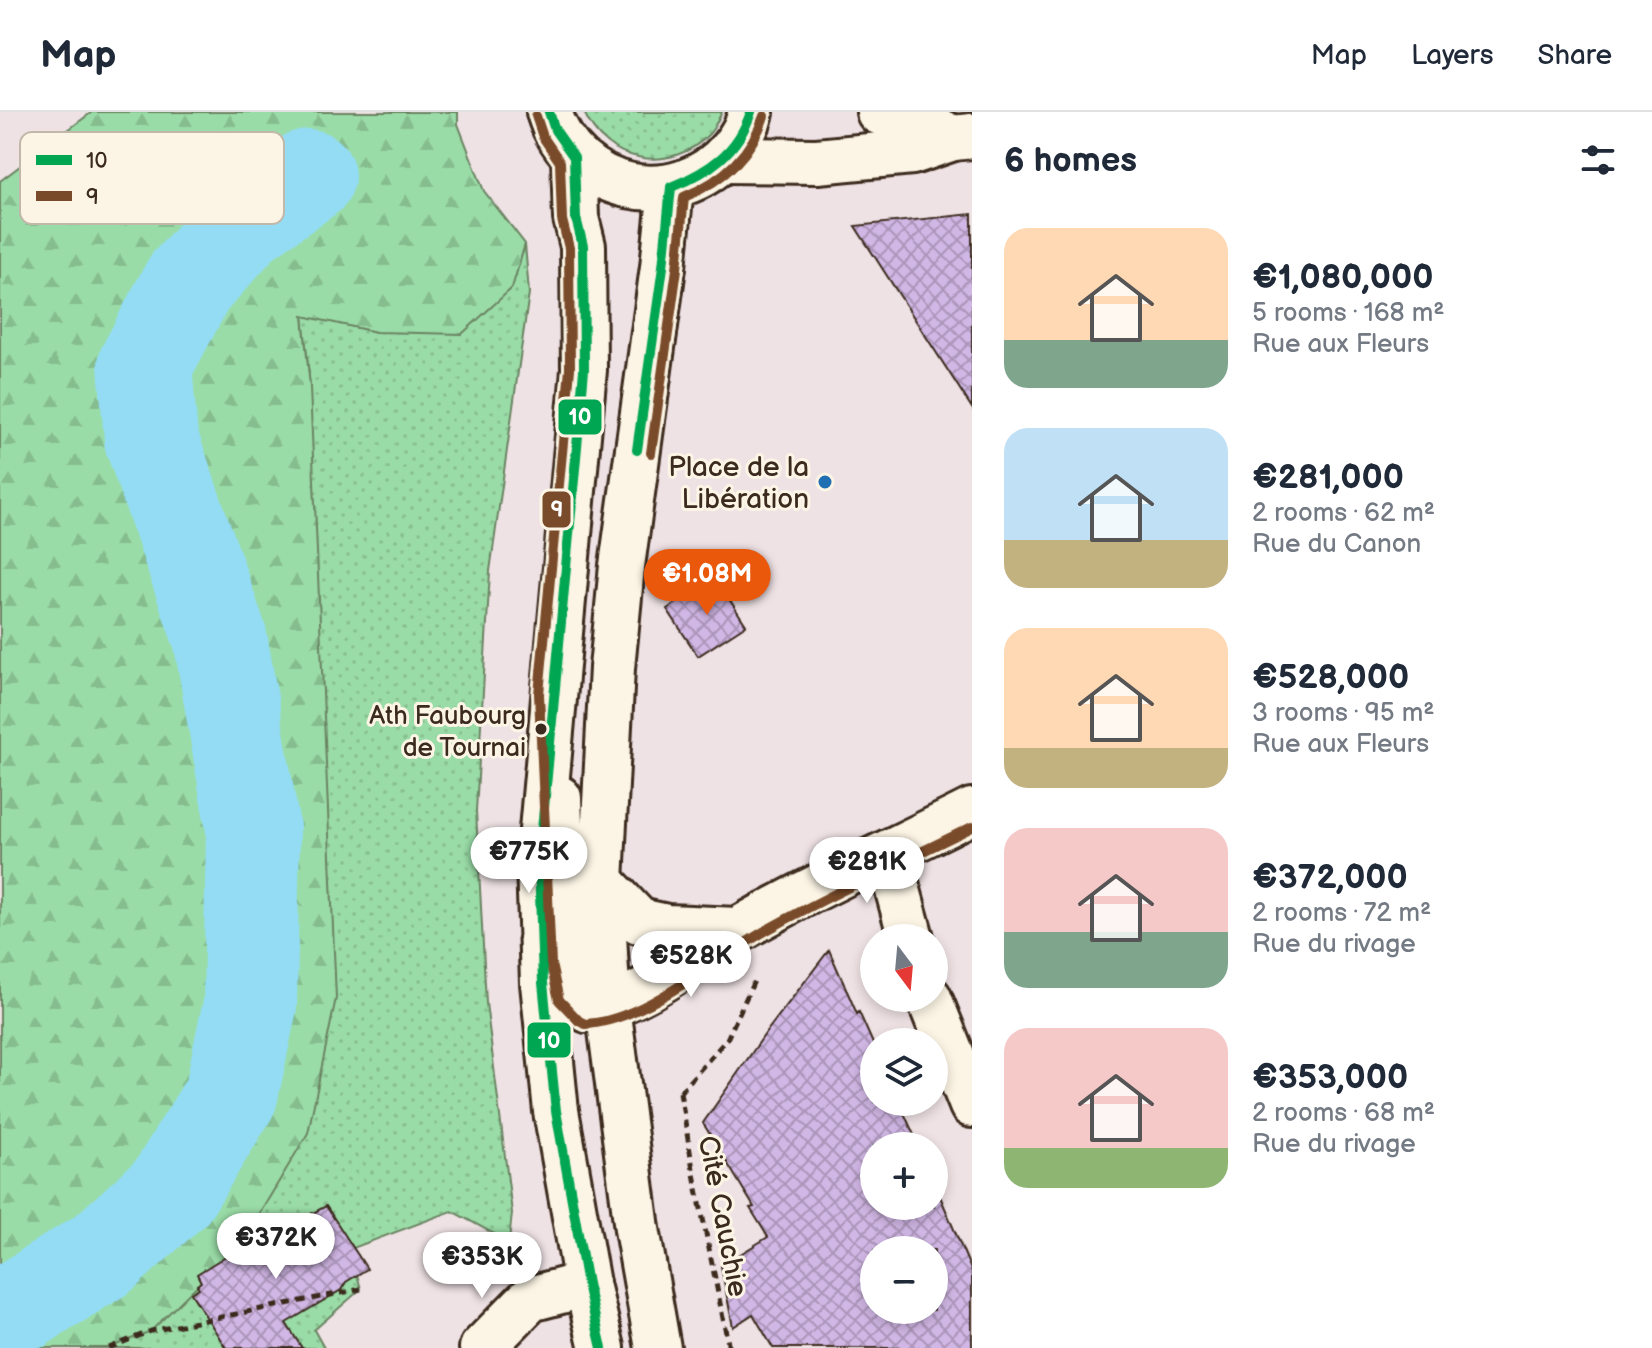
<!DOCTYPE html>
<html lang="en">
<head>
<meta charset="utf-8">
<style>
  :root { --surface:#fff; --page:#f2f2f3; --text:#1f2937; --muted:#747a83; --line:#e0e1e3; --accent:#ea580c }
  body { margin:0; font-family:"Balsamiq Sans",sans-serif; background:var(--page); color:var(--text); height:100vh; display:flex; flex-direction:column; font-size:30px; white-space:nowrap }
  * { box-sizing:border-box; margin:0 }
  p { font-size:26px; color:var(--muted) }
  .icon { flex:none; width:44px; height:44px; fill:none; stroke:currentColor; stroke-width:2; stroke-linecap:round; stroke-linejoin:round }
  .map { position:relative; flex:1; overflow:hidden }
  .panel { display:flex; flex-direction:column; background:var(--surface); width:680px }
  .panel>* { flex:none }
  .needle { width:52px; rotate:164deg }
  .tools { position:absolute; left:860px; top:812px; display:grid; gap:16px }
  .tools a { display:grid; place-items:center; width:88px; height:88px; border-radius:50%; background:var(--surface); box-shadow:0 4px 12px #0003; font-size:40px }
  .price { position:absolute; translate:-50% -68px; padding:0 18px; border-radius:28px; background:#fff; color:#222; font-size:26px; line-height:52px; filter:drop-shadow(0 2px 4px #0008) }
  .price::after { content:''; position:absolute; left:50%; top:48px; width:24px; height:18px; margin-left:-12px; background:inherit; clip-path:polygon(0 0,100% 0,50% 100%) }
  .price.active { background:var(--accent); color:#fff }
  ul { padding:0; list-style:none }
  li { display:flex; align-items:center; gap:24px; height:200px; padding:0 32px }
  li span { display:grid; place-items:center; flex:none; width:224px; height:160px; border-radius:24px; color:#555 }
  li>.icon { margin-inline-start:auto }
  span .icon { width:96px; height:96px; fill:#fffc; stroke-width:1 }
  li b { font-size:34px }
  h2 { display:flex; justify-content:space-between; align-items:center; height:96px; padding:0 32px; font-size:34px }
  header { display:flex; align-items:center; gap:48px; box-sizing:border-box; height:112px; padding:0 40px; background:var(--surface); border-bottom:2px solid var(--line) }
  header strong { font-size:38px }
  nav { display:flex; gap:44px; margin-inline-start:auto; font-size:28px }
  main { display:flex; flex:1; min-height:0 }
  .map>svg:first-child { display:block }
  .green { fill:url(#green-dots); stroke:#6a8362; stroke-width:2 }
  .forest { fill:url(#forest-firs); stroke:#6a8362; stroke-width:2 }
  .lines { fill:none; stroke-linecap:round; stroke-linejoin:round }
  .river { stroke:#93dcf4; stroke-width:94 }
  .building { fill:url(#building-cross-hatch); stroke:#3b2a1e; stroke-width:2; fill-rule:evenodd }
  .street-casing { stroke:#3b2a1e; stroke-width:50 }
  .secondary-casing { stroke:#3b2a1e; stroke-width:50 }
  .primary-casing { stroke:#3b2a1e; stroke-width:50 }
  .path { stroke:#3b2a1e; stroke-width:5; stroke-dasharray:8 6; stroke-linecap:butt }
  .street { stroke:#fcf5e5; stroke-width:44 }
  .secondary { stroke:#fcf5e5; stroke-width:44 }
  .primary { stroke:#fcf5e5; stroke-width:44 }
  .bus-1-casing { stroke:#fcf5e5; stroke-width:16 }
  .bus-2-casing { stroke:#fcf5e5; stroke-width:16 }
  .bus-1 { stroke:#00a651; stroke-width:10 }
  .bus-2 { stroke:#7a4b2a; stroke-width:10 }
  .poi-dot { fill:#1f6fb2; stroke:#fcf5e5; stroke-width:3 }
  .bus-dot { fill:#3b2a1e; stroke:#fcf5e5; stroke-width:3 }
  .labels { text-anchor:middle; stroke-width:6; stroke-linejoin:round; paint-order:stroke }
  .bus-label { font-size:26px; fill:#3b2a1e; stroke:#fcf5e5; text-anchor:end }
  .poi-label { font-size:28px; fill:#3b2a1e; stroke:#fcf5e5; text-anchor:end }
  .street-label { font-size:28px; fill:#3b2a1e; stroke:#fcf5e5 }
  .key { fill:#fcf5e5; stroke:#c2b8a9; stroke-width:2 }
  .key-label { font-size:22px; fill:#3b2a1e }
  .line-badge { stroke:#fcf5e5; stroke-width:3 }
  .badge-label { font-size:22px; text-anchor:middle; font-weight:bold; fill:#fff }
</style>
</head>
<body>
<header>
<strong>Map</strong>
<nav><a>Map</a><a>Layers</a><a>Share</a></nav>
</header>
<main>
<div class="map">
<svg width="972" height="1236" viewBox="0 0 972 1236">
  <defs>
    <pattern id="green-dots" width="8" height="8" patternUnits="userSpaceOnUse" patternTransform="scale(2)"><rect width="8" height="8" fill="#9adca7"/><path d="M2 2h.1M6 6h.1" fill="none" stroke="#86bd8f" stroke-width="1.8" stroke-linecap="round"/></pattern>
    <pattern id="forest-firs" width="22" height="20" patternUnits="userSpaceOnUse" patternTransform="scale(2)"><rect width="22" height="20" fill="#9adca7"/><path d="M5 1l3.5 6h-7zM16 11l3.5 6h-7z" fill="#86bd8f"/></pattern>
    <pattern id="building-cross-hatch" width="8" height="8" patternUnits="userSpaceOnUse" patternTransform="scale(2)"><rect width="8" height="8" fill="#d1b7e5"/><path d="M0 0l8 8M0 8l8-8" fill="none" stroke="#ab95b9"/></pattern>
  </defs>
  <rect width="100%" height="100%" fill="#efe2e5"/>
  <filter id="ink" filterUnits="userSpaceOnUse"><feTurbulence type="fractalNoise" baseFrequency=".0125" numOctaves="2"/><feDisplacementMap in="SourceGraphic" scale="16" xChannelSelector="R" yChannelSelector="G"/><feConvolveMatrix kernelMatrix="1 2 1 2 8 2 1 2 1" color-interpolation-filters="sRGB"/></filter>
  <g filter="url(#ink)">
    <!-- green -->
    <g class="green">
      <path d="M584,0H722C718,7 715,16 709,22C671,63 605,51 584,0Z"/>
      <path d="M525,132L529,181L490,459L476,699L486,891L512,1101L509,1130L452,1099L350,1137L361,1177L314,1218L324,1236H105L310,275L303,203L376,220L511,176Z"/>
    </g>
    <!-- forest -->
    <path class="forest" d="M92,0H458V12L484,79L525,132L512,176L462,222L376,220L303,204L310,275L336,886L308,1021L245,1126L151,1219L109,1236H0V69Z"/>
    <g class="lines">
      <!-- river -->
      <path class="river" d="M0,1202L22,1193L104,1141L172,1079L231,983L250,893L253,716L220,525L151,327L145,253L188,172L244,109L308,64"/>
    </g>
    <!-- building -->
    <g class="building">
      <path d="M972,102V296L855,114Z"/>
      <path d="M715,465L746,513L698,544L667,497Z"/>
      <path d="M829,838L857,902L859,900L874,934V990H899L919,1034H874V1094H934V1070L972,1160V1236H773L753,1202L733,1215L721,1154L768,1125L750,1096L754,1095L703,1011L767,919ZM874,1138H934V1198H874Z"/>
      <path d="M326,1094L367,1157L346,1170L341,1178L286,1211L302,1236H226L191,1181L199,1176L197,1173L201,1170L197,1162L288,1105L292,1112Z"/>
    </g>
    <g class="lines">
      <defs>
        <g id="street">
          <path d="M888,742L911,826"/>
          <path d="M929,886L972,993"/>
          <path d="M482,1236L530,1187L587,1172"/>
        </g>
        <g id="secondary">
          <path d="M879,0L916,9L953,26"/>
          <path d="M722,48L817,49L912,40L953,26L972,24"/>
          <path d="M559,686L565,851L571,881L588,898C639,892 693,844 738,818C812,775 895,738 972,699"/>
          <path d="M601,769L639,809L667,815L738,818"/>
        </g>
        <g id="primary">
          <path d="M549,0C574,80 676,103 731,38C740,27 748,14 751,0"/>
          <path d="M574,45L576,106L583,134L584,258L539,751L543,871L556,999L587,1172L602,1236"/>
          <path d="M658,1236L637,1117L608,895L601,769L612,556L622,454L663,155L671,75"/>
        </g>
      </defs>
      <!-- street casing -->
      <use href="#street" class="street-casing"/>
      <!-- secondary casing -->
      <use href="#secondary" class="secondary-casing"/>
      <!-- primary casing -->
      <use href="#primary" class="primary-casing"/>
      <!-- path -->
      <g class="path">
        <path d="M680,980L693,1057L729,1236"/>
        <path d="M680,980L727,927L754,869"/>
        <path d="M109,1236L151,1219L361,1177"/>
      </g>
      <!-- street -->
      <use href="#street" class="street"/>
      <!-- secondary -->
      <use href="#secondary" class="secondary"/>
      <!-- primary -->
      <use href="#primary" class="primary"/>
      <defs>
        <g id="bus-1">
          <path d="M549,0L555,18L574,45L576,106L583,134L584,258L539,751L543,871L556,999L587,1172L602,1236"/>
          <path d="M671,75C709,60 738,40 751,0"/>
          <path d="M637,338L663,155L671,75"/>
        </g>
        <g id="bus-2">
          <path d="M536,4L543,25L560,50L562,108L569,136L570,257L539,582L551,852L559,888L579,909L585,912C645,910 721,842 774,814C839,778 906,748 972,715"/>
          <path d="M651,341L677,157L684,85C723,69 751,44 764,4"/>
        </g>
      </defs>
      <!-- bus-1 casing -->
      <use href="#bus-1" class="bus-1-casing"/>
      <!-- bus-2 casing -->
      <use href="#bus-2" class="bus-2-casing"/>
      <!-- bus-1 -->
      <use href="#bus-1" class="bus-1"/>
      <!-- bus-2 -->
      <use href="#bus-2" class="bus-2"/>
    </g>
  </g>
  <!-- markers -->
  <circle class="poi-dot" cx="825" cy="370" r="8"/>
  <circle class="bus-dot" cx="541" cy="617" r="7"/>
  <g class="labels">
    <!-- bus labels -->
    <g class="bus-label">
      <text x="526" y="612">Ath Faubourg<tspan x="526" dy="32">de Tournai</tspan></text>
    </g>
    <!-- poi labels -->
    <g class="poi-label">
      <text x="809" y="364">Place de la<tspan x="809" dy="32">Libération</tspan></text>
    </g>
    <!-- street labels -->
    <g class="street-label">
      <text transform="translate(724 1104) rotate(79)" y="10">Cité Cauchie</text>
    </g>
  </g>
  <!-- legend -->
  <rect x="20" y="20" width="264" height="92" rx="12" class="key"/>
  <rect x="36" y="43" width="36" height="10" fill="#00a651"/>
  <rect x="36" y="79" width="36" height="10" fill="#7a4b2a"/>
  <g class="key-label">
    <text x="86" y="56">10</text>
    <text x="86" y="92">9</text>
  </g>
  <g class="line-badge">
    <rect x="557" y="286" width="46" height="38" rx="8" fill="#00a651"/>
    <rect x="541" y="378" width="31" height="39" rx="8" fill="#7a4b2a"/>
    <rect x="526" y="909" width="46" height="38" rx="8" fill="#00a651"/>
  </g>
  <g class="badge-label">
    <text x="580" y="312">10</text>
    <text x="557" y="405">9</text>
    <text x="549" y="936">10</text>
  </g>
</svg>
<div class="tools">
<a><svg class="needle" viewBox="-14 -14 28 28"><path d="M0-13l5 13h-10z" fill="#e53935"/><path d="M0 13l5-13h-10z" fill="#747a83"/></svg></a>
<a><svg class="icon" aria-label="layers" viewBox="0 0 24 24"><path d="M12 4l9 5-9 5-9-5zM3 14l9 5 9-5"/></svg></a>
<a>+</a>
<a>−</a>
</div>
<b class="price active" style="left:707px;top:505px">€1.08M</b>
<b class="price" style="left:529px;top:783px">€775K</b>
<b class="price" style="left:867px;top:793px">€281K</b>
<b class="price" style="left:691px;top:887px">€528K</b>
<b class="price" style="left:276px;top:1169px">€372K</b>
<b class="price" style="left:482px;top:1188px">€353K</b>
</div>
<section class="panel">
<h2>6 homes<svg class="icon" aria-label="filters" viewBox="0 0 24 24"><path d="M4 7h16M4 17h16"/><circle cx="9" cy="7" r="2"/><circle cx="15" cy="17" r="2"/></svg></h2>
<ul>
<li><span style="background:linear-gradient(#ffd9b3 70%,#7fa58c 0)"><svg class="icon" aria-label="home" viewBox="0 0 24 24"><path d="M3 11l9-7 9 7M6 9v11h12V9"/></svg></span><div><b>€1,080,000</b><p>5 rooms · 168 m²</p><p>Rue aux Fleurs</p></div></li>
<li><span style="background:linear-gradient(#bfe0f5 70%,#c2b280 0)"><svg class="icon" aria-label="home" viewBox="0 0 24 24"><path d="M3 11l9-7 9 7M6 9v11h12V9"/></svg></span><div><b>€281,000</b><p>2 rooms · 62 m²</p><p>Rue du Canon</p></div></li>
<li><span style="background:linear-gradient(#ffd9b3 75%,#c2b280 0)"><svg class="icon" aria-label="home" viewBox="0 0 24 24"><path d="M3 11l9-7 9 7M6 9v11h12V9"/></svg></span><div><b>€528,000</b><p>3 rooms · 95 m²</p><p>Rue aux Fleurs</p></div></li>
<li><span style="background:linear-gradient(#f6c9c9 65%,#7fa58c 0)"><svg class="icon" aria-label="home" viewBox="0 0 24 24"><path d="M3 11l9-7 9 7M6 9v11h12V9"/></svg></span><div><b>€372,000</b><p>2 rooms · 72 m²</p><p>Rue du rivage</p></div></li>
<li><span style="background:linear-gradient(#f6c9c9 75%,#8fb573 0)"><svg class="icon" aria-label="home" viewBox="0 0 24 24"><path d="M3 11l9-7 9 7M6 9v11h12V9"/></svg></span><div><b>€353,000</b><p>2 rooms · 68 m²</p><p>Rue du rivage</p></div></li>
</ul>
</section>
</main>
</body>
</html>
